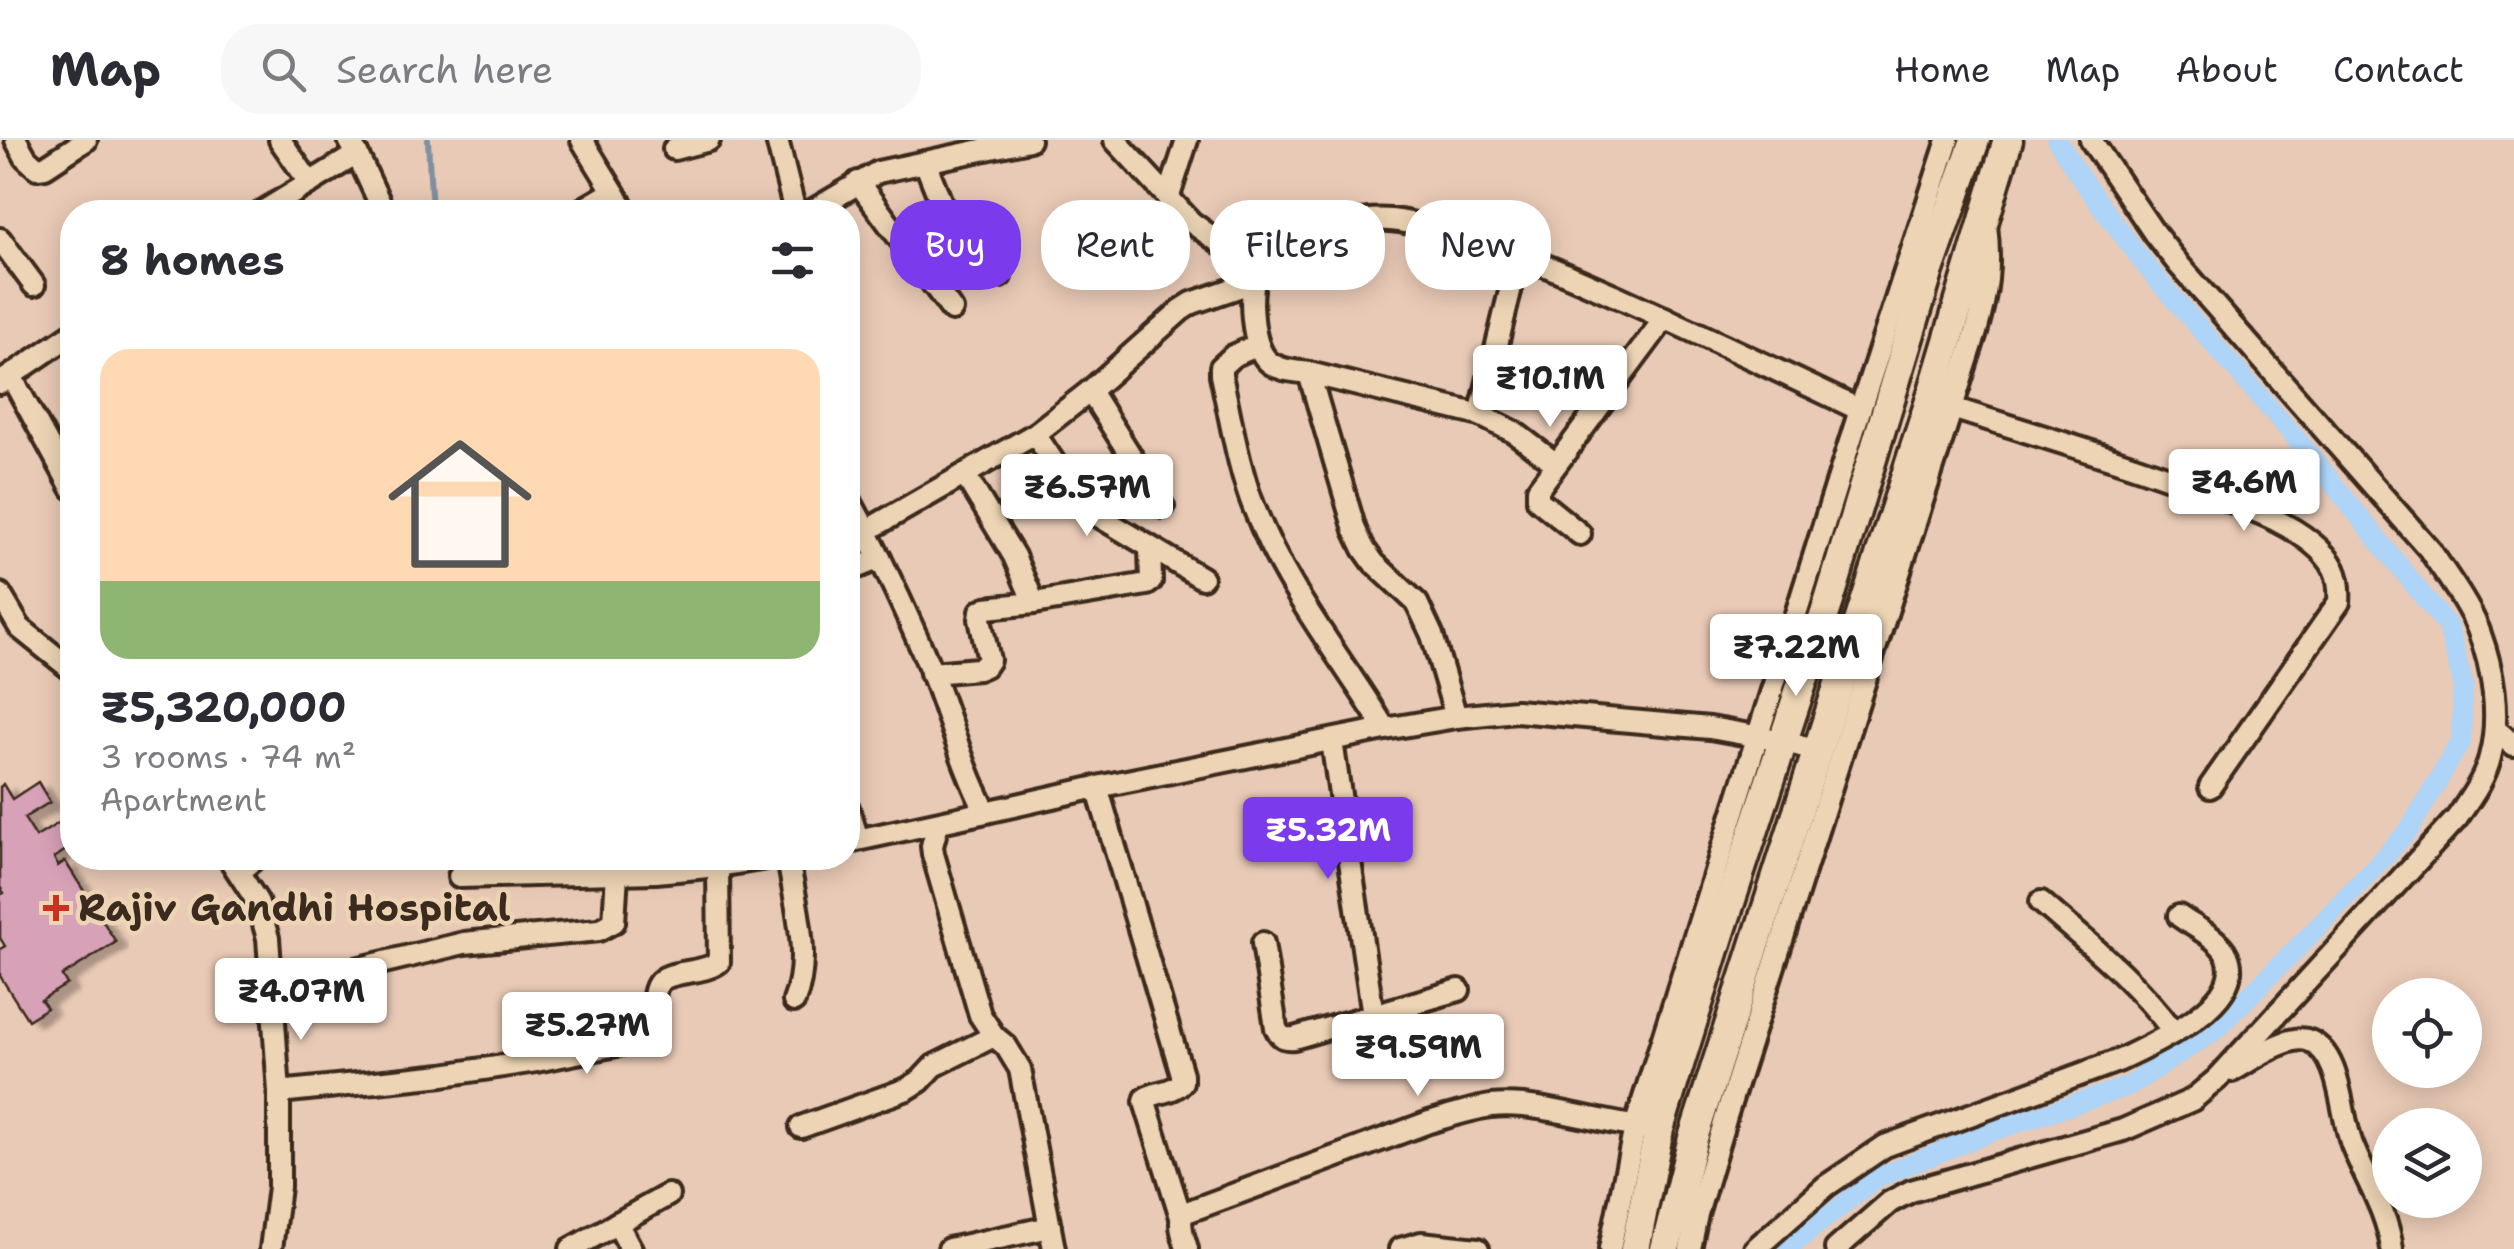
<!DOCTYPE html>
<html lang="en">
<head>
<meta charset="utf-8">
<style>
  :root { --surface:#fff; --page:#f7f7f7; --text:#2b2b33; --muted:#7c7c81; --line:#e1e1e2; --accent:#7c3aed }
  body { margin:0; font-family:"Shantell Sans",sans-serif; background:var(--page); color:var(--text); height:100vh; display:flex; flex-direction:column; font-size:38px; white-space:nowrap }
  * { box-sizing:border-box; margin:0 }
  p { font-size:32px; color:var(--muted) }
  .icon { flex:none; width:55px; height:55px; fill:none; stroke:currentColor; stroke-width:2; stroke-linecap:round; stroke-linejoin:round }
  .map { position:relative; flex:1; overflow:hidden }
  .sheet { position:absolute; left:60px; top:60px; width:800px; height:670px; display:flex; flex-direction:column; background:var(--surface); border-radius:40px; box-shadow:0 5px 25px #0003 }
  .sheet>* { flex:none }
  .hud { position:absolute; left:890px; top:60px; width:950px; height:90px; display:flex; gap:20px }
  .controls { position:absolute; left:2372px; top:838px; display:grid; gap:20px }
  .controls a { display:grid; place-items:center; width:110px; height:110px; border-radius:50%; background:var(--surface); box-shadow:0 5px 25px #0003; font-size:50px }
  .price { position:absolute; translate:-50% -85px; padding:0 22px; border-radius:10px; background:#fff; color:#222; font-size:32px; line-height:65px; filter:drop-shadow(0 2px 5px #0008) }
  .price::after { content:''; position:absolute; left:50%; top:60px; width:30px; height:22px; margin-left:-15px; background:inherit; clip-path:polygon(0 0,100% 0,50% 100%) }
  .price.active { background:var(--accent); color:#fff }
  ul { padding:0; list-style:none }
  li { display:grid; align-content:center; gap:20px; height:530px; padding:0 40px }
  li span { display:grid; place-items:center; height:310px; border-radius:30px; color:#555 }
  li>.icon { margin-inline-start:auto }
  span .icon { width:180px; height:180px; fill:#fffc; stroke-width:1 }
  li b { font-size:42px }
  h2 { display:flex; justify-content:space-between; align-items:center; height:120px; padding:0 40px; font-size:42px }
  .pill { padding:0 35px; border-radius:40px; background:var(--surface); box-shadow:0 5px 25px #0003; font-size:35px; line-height:90px }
  .pill.active { background:var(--accent); color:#fff }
  header { display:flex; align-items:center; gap:60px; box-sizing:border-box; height:140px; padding:0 50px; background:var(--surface); border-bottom:2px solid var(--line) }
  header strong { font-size:48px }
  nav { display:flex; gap:55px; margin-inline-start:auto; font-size:35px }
  .search { width:700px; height:90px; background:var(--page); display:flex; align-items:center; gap:25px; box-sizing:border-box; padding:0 35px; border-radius:40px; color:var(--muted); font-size:38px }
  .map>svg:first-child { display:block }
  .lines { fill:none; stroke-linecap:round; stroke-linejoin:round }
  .stream { stroke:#8090a0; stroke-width:6 }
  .canal { stroke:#aed4f7; stroke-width:20 }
  .building { fill:#d7a1b8; stroke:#3b2a1e; stroke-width:2.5; filter:url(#shadow) }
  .minor-casing { stroke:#3b2a1e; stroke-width:28 }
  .highway-casing { stroke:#3b2a1e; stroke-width:35 }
  .minor { stroke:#edd4b5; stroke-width:20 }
  .highway { stroke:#edd4b5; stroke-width:28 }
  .poi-dot { fill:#c8321e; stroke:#edd4b5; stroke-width:4 }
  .labels { text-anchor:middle; stroke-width:9; stroke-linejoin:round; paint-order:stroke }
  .poi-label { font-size:38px; font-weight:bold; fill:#3b2a1e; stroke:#edd4b5; text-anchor:start }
</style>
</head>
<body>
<header>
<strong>Map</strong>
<div class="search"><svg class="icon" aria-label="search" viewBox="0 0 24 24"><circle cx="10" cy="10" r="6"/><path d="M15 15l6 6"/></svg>Search here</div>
<nav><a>Home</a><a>Map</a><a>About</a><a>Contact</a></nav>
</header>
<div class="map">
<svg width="2514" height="1109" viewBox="0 0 2514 1109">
  <defs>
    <filter id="shadow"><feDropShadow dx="11" dy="6" stdDeviation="2.5" flood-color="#0004"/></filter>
  </defs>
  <rect width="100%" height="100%" fill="#e9cab6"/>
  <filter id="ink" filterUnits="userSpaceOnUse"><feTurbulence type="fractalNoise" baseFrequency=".01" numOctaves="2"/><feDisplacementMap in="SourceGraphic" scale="20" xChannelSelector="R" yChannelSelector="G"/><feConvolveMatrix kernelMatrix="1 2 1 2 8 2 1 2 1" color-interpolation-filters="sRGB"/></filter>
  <g filter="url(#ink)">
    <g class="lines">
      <!-- stream -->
      <path class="stream" d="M428,0L432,72"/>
      <!-- canal -->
      <path class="canal" d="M1787,1109L1876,1038L1990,992L2129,946L2213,892L2313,792L2409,690L2461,601L2463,543L2448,487L2305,309L2148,129L2082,40L2057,0"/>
    </g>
    <!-- building -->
    <path class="building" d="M38,642L50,662L24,678L36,697L68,677L72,684V706L54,718L58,726L65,721L116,802L62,836L67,844L41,860L47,868L28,880L0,836V809L5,806L0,798V755L4,753L0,747V647L3,644L12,659Z"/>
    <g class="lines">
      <defs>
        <g id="minor">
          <path d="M16,0L26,18L37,28L45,27L86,0"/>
          <path d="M280,0L310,43"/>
          <path d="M582,0L626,72"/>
          <path d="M777,0L795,72"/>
          <path d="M1115,0L1191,82L1223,105L1261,118C1295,102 1330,84 1369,80C1399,77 1430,88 1459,96C1514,111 1564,133 1616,156C1698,193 1779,231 1860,270"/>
          <path d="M674,9L709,0"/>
          <path d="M357,14L384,72"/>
          <path d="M925,22L944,70L1000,136"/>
          <path d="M858,42L952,170"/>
          <path d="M1168,59L1187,0"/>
          <path d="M262,72L357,14L349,0"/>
          <path d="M578,72L612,52"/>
          <path d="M810,72L878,32L1029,0"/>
          <path d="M0,99L34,145"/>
          <path d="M1256,134C1249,155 1251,207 1269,222C1280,231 1296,231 1309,233L1480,275L1514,292L1556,324"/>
          <path d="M1258,205L1233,216L1221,227V235C1231,280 1238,328 1255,370C1286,450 1341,517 1385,589"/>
          <path d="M1309,233L1355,390L1364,409L1374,423L1417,463L1432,495L1456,577"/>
          <path d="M11,236L72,348"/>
          <path d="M0,243L72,194"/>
          <path d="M1090,251L1163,367"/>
          <path d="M1952,268C2040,296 2129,322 2215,355C2248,368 2284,380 2312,403C2333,420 2341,435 2339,462L2210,647"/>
          <path d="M1480,275L1519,114"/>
          <path d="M1035,294L1073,351L1090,371L1202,438"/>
          <path d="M965,335L1014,416L1034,463"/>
          <path d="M848,357C879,413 907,473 932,533C950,579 963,628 986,672L1097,647L1385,589L1456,577L1516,571L1710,588L1783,601L1817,611"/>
          <path d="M866,391L1035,294L1090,251L1181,170L1192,163L1253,142"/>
          <path d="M1580,394L1538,360V349L1665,178"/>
          <path d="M848,431L880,418"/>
          <path d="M0,454L20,488L72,530"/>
          <path d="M931,533L978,529L985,526L989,520L980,479L981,471L986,468L1034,463L1147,444L1151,441L1150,408"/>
          <path d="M2495,589L2514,605"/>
          <path d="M1332,601L1373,875"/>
          <path d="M1097,647L1182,934V942C1173,953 1158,951 1146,958L1145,962L1181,1077"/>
          <path d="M848,668L858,699"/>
          <path d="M938,683L932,706L933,714L980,875L994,896L1006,906L1020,929L1054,1109"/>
          <path d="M848,702L986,672"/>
          <path d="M229,718L257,761L268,798L279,952V1047L271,1109"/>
          <path d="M788,718C795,764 812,817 794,861"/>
          <path d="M239,732L255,718"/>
          <path d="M459,737L656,732L718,726"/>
          <path d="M2041,762C2088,803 2136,841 2173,891"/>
          <path d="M1263,803L1276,888C1280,897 1284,899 1294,898L1459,850"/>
          <path d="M272,849L464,803L599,790L614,782L617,733"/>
          <path d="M2232,931C2250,921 2290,892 2310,901C2343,916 2340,978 2353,1007C2367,1042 2387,1071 2392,1109"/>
          <path d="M279,952L443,935L536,921L647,899C663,885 647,862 658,844C667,829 702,835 719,822L718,726L767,718"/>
          <path d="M801,987L907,949L920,941L934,926L994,896"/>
          <path d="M617,1083L631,1109"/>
          <path d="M571,1109L668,1055"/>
          <path d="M949,1109L1050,1087"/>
          <path d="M1187,1109C1184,1097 1177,1083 1184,1073L1429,982C1450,976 1470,969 1491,966C1542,961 1598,984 1649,988"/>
          <path d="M1400,1109L1421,1103L1478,1109"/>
          <path d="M1610,1109L1635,987L1860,270L1948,0"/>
          <path d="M1690,1109L1697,1074L1727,973L1976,192C1987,153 1991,126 1986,85"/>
          <path d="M1755,1109L1826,1046L1885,1006L2120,920C2153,904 2248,863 2227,815C2219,798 2194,787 2179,776"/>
          <path d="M1836,1109L1890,1062L1911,1051L2123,990L2192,960L2217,939L2457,678C2470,659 2485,639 2490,617C2501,576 2493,527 2478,489C2466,460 2446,435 2430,410L2180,126L2154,93L2091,0"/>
        </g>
        <g id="highway">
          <path d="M1635,1109L1659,989L1720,793L1829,461L1929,130L1975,0"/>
          <path d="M1665,1109L1693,998L1930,261L2008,0"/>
        </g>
      </defs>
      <!-- minor casing -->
      <use href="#minor" class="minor-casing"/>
      <!-- highway casing -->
      <use href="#highway" class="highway-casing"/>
      <!-- minor -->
      <use href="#minor" class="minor"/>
      <!-- highway -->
      <use href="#highway" class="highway"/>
    </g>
  </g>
  <!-- markers -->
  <path class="poi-dot" d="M51 753h10v10h10v10h-10v10h-10v-10h-10v-10h10z"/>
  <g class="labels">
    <!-- poi labels -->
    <g class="poi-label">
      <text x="78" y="781">Rajiv Gandhi Hospital</text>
    </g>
  </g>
</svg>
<div class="controls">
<a><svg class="icon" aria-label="locate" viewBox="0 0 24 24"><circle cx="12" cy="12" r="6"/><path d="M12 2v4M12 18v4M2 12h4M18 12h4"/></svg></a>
<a><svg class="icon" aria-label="layers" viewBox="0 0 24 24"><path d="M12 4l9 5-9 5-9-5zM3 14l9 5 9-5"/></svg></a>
</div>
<b class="price" style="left:1550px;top:290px">₹10.1M</b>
<b class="price" style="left:2244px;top:394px">₹4.6M</b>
<b class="price" style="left:1087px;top:399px">₹6.57M</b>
<b class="price" style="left:1796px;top:559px">₹7.22M</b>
<b class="price active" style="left:1328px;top:742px">₹5.32M</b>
<b class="price" style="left:301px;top:903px">₹4.07M</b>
<b class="price" style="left:587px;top:937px">₹5.27M</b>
<b class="price" style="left:1418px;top:959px">₹9.59M</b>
<div class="hud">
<a class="pill active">Buy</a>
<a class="pill">Rent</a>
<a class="pill">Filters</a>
<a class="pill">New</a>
</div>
<section class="sheet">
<h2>8 homes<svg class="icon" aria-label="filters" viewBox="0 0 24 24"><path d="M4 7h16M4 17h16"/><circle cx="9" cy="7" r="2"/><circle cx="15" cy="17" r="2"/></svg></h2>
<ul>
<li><span style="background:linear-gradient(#ffd9b3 75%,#8fb573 0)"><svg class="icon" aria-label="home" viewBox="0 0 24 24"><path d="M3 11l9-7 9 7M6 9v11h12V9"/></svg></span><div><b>₹5,320,000</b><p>3 rooms · 74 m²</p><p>Apartment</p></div></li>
</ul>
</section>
</div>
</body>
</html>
